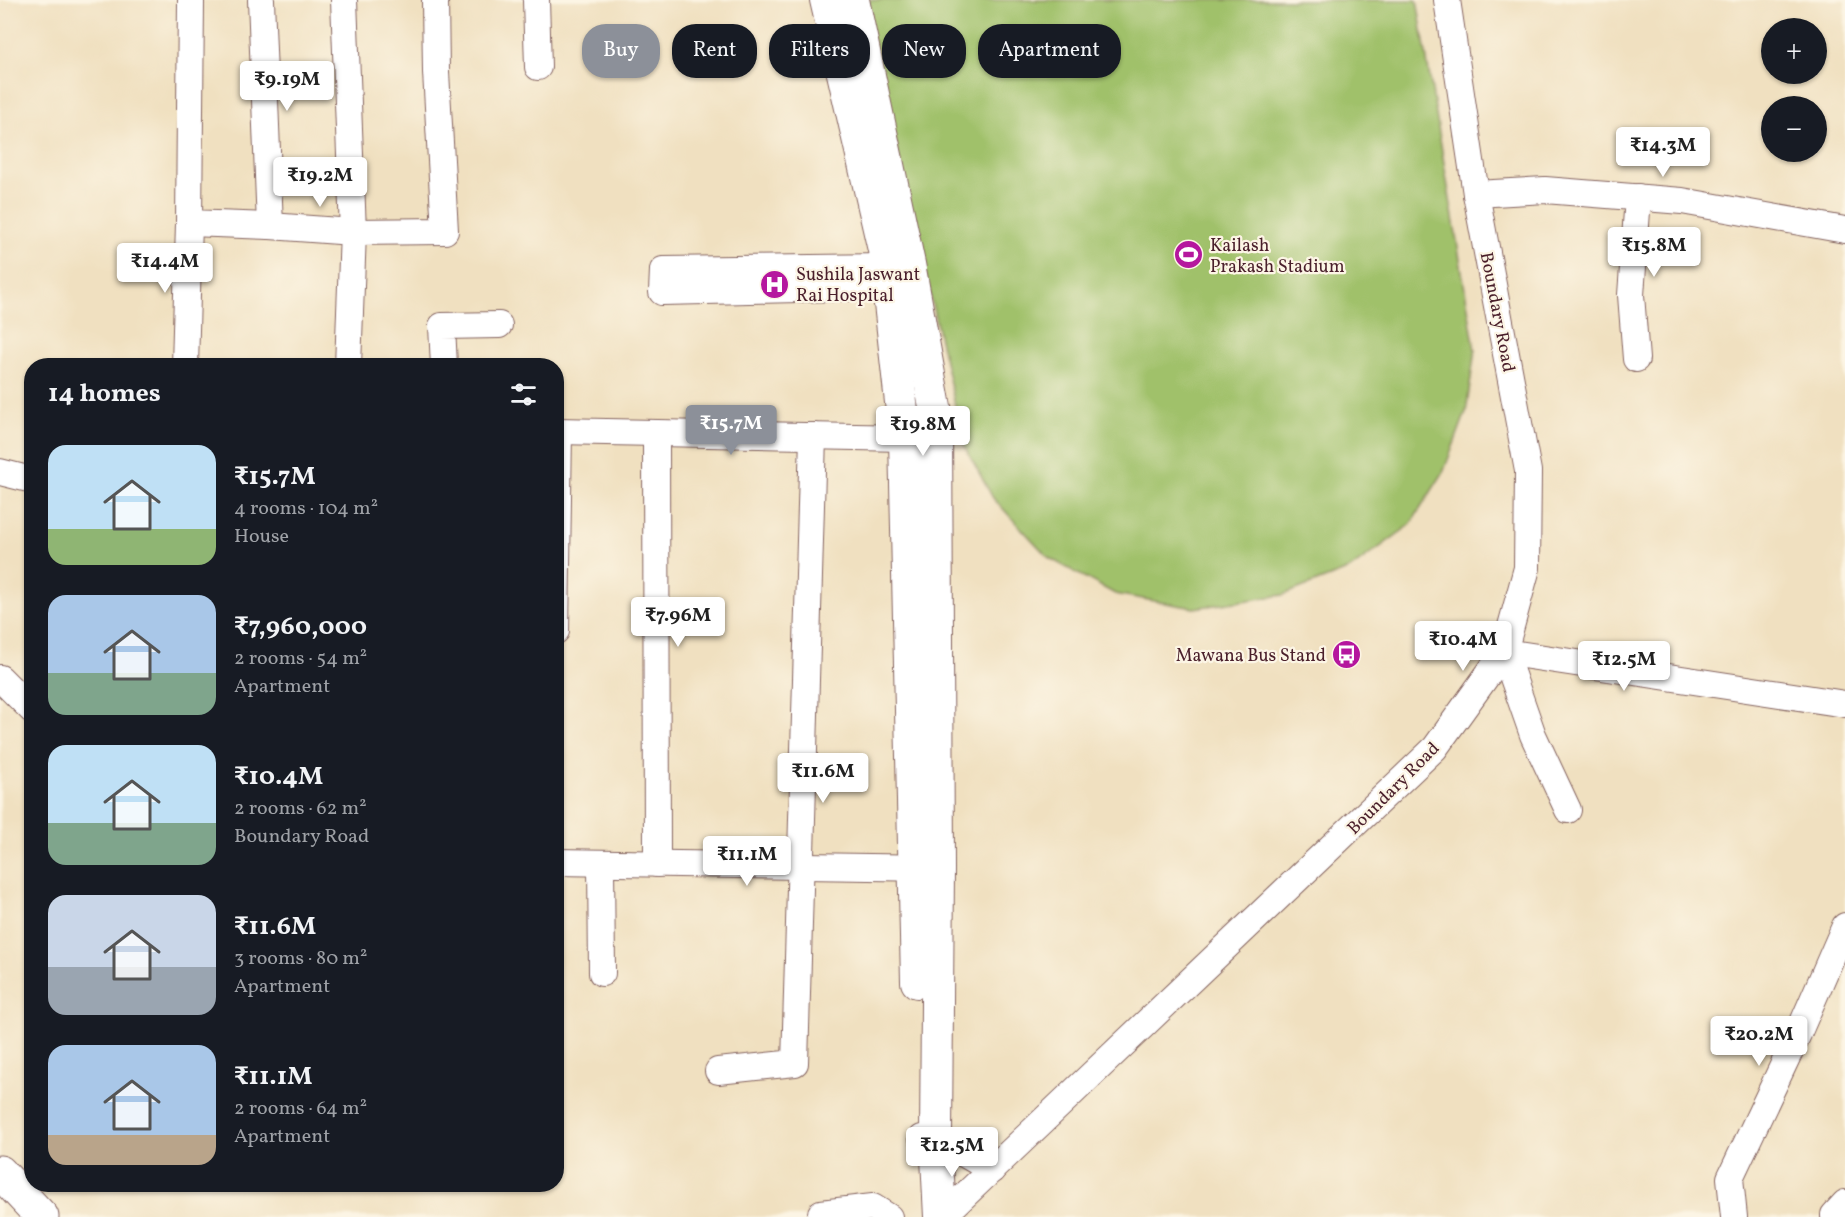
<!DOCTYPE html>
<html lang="en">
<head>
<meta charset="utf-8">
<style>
  :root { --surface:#171b24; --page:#242831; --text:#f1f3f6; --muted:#9ea1a6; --accent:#8c9099 }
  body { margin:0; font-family:Vollkorn,serif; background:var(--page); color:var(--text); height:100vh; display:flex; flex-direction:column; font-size:22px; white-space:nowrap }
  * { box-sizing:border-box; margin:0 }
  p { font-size:20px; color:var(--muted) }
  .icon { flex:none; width:33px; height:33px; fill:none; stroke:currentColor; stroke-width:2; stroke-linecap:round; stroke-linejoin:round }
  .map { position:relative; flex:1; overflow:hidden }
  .side { position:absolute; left:24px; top:358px; width:540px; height:834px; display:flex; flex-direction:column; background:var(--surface); border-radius:24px; box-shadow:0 2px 4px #0004 }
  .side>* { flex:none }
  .hud { position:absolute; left:582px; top:24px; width:570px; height:54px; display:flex; gap:12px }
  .tools { position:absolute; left:1761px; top:18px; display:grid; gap:12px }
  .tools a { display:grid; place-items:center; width:66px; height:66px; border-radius:50%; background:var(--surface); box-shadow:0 2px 4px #0004; font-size:30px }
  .price { position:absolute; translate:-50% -51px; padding:0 14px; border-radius:6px; background:#fff; color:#222; font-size:20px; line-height:39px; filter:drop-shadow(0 2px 3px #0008) }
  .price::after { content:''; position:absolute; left:50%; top:36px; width:18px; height:14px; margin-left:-9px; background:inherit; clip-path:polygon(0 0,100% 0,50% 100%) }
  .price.current { background:var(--accent); color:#fff }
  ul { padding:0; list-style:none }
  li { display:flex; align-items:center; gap:18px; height:150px; padding:0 24px }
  li span { display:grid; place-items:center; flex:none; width:168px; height:120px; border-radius:18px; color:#555 }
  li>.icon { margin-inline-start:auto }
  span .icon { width:72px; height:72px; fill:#fffc; stroke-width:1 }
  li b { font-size:26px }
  h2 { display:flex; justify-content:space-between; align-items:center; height:72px; padding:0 24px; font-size:26px }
  .tag { padding:0 21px; border-radius:24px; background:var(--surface); box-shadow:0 2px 4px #0004; font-size:21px; line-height:54px }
  .tag.current { background:var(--accent); color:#fff }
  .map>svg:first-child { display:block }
  .green { fill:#a0c16a; stroke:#75704a; stroke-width:1.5 }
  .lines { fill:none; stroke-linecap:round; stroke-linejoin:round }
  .minor-casing { stroke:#84635f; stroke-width:28 }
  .major-casing { stroke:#84635f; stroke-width:34 }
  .highway-casing { stroke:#84635f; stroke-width:35 }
  .minor { stroke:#fff; stroke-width:26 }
  .major { stroke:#fff; stroke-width:32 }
  .highway { stroke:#fff; stroke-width:33 }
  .labels { text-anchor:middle; stroke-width:4.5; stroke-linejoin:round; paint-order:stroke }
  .poi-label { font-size:18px; fill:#4a1f2b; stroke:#fcf5e5; text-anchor:start }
  .street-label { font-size:18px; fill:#4a1f2b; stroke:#fcf5e5 }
</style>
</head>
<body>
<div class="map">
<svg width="1845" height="1217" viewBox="0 0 1845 1217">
  <rect width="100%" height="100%" fill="#fcf5e5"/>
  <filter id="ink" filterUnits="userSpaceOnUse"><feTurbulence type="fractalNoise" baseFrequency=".0167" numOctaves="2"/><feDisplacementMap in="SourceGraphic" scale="12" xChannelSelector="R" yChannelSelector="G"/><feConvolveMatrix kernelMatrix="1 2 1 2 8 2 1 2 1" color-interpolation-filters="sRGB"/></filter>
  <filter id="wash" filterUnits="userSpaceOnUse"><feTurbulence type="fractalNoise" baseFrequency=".008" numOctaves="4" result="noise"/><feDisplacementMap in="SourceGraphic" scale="24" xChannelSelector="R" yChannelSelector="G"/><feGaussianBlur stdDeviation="1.35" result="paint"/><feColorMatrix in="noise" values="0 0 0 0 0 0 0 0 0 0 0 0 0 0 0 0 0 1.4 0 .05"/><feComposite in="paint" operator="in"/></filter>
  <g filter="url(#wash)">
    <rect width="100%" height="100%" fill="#f0e0c0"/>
    <!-- green -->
    <path class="green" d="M863,0H1417L1475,350L1466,412L1443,473L1410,525L1350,569L1283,595L1194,608L1115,594L1049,558L993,498L964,445Z"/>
  </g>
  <g filter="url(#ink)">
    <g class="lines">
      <defs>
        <g id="minor">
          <path d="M191,0L189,223L270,226L353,232L445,231L436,72L435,0"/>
          <path d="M261,0L270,226"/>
          <path d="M344,0L353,232L348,366"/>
          <path d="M536,0L538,67"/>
          <path d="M1476,194L1545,190L1682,201L1845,230"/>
          <path d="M888,287L662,292L663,270L886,267L904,265"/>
          <path d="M1636,359L1631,295L1638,197"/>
          <path d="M185,366L189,223"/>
          <path d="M444,366L442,326L499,325"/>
          <path d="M556,431L905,438L922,436"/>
          <path d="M656,433L657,864"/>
          <path d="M0,472L32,480"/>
          <path d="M556,631L559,431"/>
          <path d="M0,678L32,710"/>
          <path d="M1568,810L1533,735L1504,652L1845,704"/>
          <path d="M556,862L934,868"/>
          <path d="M601,863L602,973"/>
          <path d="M718,1071L795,1063L813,436"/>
          <path d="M922,1138H936L992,1170"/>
          <path d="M821,1213L873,1207L889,1217"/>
          <path d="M942,1217L1435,748L1504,652L1527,568L1528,471L1476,194L1447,0"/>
          <path d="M1734,1217L1730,1178L1798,1034L1845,926"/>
          <path d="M1834,1217V1215L1845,1203"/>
        </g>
        <g id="major">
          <path d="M826,0L884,250L905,438L917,982"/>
          <path d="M853,0L909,264L936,413L938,868L936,1138L940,1217"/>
        </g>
        <path id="highway" d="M0,1172L42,1217"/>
      </defs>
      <!-- minor casing -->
      <use href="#minor" class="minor-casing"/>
      <!-- major casing -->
      <use href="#major" class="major-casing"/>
      <!-- highway casing -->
      <use href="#highway" class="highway-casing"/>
      <!-- minor -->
      <use href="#minor" class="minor"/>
      <!-- major -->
      <use href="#major" class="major"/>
      <!-- highway -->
      <use href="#highway" class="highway"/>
    </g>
  </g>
  <!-- icons -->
  <defs>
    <symbol id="stadium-disc" viewBox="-11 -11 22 22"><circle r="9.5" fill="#b5179e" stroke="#fcf5e5"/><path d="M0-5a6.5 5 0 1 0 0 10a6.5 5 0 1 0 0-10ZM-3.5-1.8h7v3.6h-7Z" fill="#fff"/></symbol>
    <symbol id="hospital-disc" viewBox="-11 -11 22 22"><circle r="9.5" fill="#b5179e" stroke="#fcf5e5"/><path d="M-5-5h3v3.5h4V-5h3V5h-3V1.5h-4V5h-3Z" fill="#fff"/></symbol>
    <symbol id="bus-disc" viewBox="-11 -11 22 22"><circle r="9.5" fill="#b5179e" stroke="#fcf5e5"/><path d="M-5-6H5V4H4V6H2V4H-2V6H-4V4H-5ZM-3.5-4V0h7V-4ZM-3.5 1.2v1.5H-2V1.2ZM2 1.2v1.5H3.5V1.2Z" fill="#fff"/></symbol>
  </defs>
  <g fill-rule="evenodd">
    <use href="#stadium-disc" x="1172" y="238" width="33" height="33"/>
    <use href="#hospital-disc" x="758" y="268" width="33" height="33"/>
    <use href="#bus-disc" x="1330" y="638" width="33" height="33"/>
  </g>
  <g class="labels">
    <!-- poi labels -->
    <g class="poi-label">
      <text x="1210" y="251">Kailash<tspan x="1210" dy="21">Prakash Stadium</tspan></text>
      <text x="796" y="280">Sushila Jaswant<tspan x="796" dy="21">Rai Hospital</tspan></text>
      <text x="1326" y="661" text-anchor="end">Mawana Bus Stand</text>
    </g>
    <!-- street labels -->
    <g class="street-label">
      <text transform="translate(1498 312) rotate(79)" y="6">Boundary Road</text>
      <text transform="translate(1393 788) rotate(-45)" y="6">Boundary Road</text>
    </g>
  </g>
</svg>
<div class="tools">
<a>+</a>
<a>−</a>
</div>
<b class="price" style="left:287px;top:112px">₹9.19M</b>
<b class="price" style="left:1663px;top:178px">₹14.3M</b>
<b class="price" style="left:320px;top:208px">₹19.2M</b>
<b class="price" style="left:1654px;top:278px">₹15.8M</b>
<b class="price" style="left:165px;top:294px">₹14.4M</b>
<b class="price current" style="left:731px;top:456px">₹15.7M</b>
<b class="price" style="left:923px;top:457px">₹19.8M</b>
<b class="price" style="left:678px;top:648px">₹7.96M</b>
<b class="price" style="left:1463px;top:672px">₹10.4M</b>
<b class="price" style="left:1624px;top:692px">₹12.5M</b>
<b class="price" style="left:823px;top:804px">₹11.6M</b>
<b class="price" style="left:747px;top:887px">₹11.1M</b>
<b class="price" style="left:1759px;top:1067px">₹20.2M</b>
<b class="price" style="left:952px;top:1178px">₹12.5M</b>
<div class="hud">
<a class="tag current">Buy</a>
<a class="tag">Rent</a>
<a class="tag">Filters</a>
<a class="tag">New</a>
<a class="tag">Apartment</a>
</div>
<section class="side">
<h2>14 homes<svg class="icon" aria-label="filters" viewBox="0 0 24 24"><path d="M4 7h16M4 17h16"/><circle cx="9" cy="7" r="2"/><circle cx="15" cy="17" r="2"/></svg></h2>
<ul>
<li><span style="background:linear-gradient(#bfe0f5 70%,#8fb573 0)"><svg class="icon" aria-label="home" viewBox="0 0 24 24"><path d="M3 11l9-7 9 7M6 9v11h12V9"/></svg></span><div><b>₹15.7M</b><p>4 rooms · 104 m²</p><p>House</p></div></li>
<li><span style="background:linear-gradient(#a9c7e8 65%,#7fa58c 0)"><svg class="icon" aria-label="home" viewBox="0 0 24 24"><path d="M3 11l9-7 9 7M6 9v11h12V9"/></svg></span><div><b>₹7,960,000</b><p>2 rooms · 54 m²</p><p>Apartment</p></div></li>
<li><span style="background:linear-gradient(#bfe0f5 65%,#7fa58c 0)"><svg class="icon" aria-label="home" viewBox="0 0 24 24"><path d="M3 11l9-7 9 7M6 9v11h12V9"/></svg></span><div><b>₹10.4M</b><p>2 rooms · 62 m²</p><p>Boundary Road</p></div></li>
<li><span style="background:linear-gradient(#c9d6e8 60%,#9aa5b1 0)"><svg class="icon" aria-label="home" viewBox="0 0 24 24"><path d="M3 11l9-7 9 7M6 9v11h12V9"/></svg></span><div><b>₹11.6M</b><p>3 rooms · 80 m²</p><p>Apartment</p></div></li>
<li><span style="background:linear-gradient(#a9c7e8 75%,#b9a48a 0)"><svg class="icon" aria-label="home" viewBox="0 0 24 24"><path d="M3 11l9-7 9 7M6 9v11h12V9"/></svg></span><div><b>₹11.1M</b><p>2 rooms · 64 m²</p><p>Apartment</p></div></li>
</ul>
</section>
</div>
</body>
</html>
